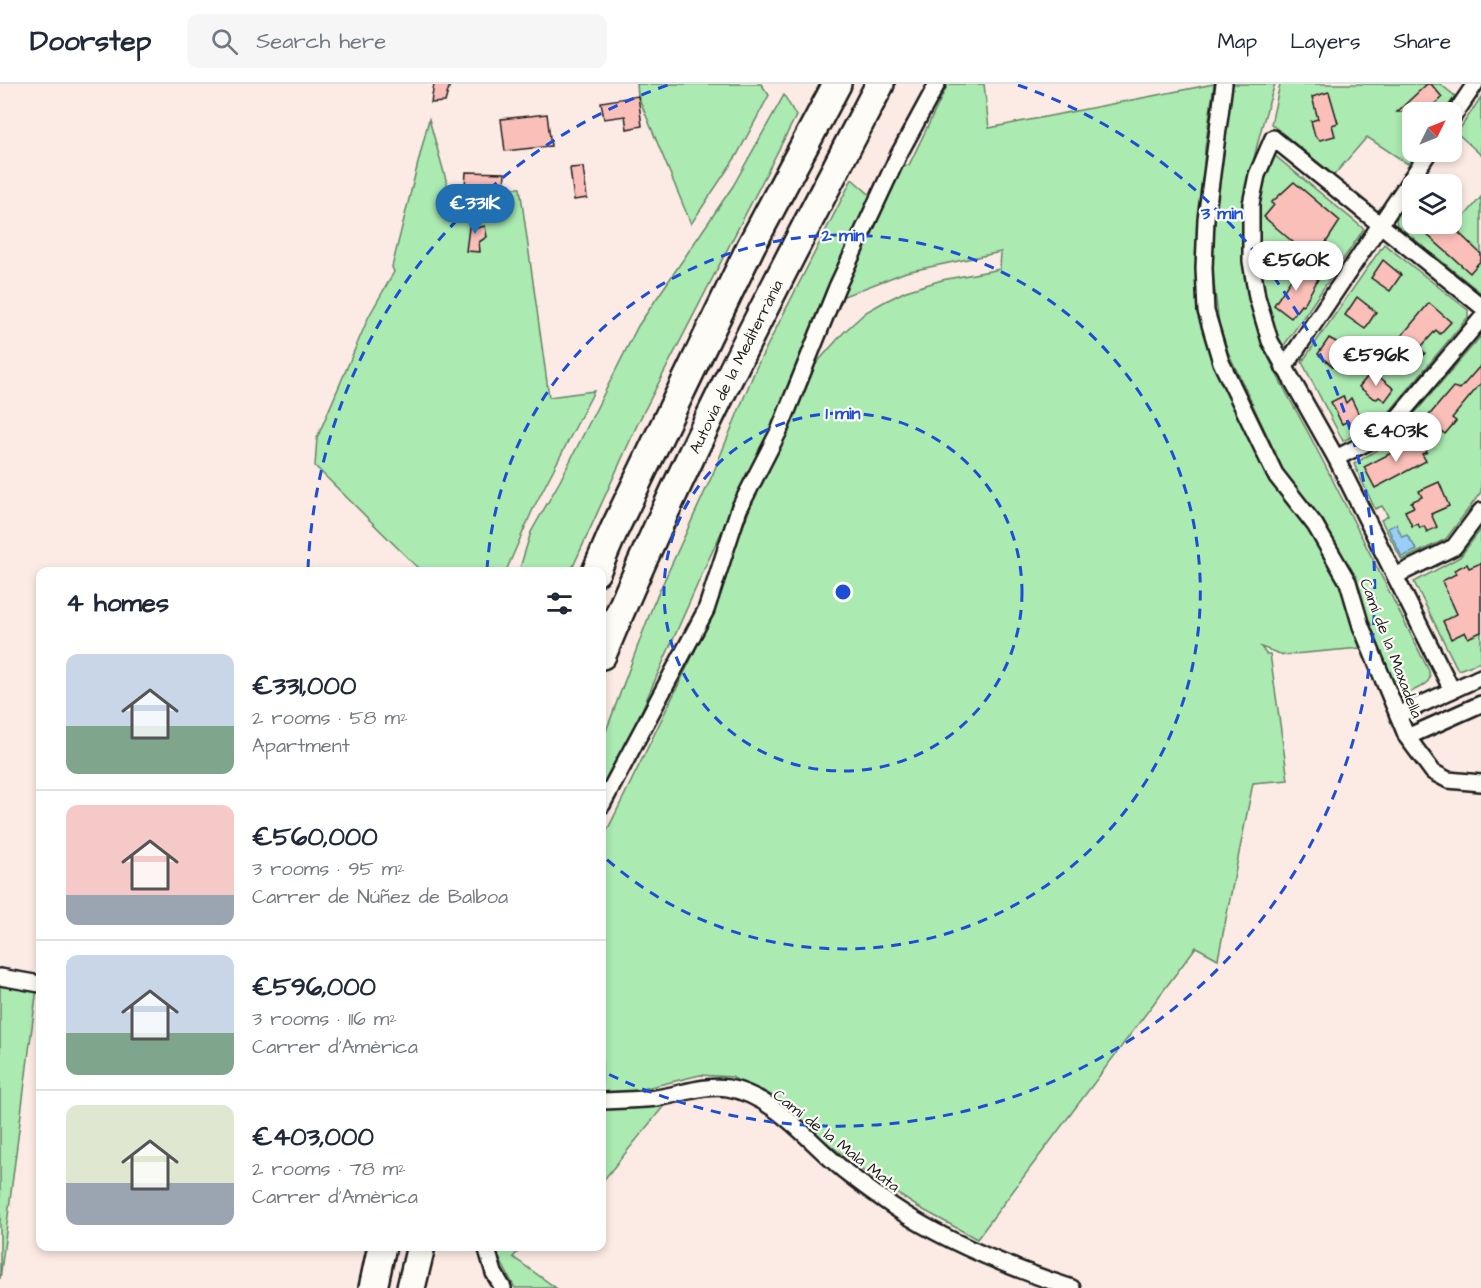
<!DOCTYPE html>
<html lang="en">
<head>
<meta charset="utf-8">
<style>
  :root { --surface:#fff; --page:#f6f6f7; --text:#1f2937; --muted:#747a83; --line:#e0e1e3; --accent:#1f6fb2 }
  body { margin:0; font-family:"Architects Daughter",sans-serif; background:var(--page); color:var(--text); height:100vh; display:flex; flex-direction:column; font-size:22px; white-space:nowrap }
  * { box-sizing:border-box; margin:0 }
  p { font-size:20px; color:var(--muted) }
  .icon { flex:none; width:33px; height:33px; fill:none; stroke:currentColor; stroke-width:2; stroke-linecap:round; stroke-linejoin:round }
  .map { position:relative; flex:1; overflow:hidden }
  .panel { position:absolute; left:36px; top:483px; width:570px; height:684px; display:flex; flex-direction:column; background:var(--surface); border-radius:12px; box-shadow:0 3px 9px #0003 }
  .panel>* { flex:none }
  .needle { width:39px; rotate:47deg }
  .tools { position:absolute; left:1402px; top:18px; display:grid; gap:12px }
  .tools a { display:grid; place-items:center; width:60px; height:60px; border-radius:12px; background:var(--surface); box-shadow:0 3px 9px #0003; font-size:30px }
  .price { position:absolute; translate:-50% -51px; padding:0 14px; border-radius:21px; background:#fff; color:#222; font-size:20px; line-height:39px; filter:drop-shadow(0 2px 3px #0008) }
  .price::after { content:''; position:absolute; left:50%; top:36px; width:18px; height:14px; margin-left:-9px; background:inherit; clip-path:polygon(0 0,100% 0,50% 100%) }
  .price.active { background:var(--accent); color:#fff }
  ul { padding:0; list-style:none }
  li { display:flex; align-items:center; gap:18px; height:150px; padding:0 30px }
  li+li { border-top:2px solid var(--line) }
  li span { display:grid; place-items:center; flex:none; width:168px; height:120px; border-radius:12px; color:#555 }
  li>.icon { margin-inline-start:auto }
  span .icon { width:72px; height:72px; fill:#fffc; stroke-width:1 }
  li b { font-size:26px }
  h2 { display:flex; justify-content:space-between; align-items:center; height:72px; padding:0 30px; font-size:26px }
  header { display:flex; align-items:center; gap:36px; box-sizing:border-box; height:84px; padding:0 30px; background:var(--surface); border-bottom:2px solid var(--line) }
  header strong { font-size:28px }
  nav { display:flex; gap:33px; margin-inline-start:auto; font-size:21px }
  .search { width:420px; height:54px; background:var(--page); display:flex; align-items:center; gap:15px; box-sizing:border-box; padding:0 21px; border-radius:12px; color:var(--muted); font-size:22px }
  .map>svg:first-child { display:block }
  .green { fill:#abeab1; stroke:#648366; stroke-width:1.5 }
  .water { fill:#99cef7; stroke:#67879f; stroke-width:1.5 }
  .building { fill:#fbbfb9; stroke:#1c1c1c; stroke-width:1.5 }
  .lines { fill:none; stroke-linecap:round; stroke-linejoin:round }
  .minor-casing { stroke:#1c1c1c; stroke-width:20 }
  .motorway-casing { stroke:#1c1c1c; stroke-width:32 }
  .minor { stroke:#fdfcf7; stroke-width:15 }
  .motorway { stroke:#fdfcf7; stroke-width:27 }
  .ring { fill:none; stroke:#1d4ed8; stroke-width:3; stroke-dasharray:10 8 }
  .labels { text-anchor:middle; stroke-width:4.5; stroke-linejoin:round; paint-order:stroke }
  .street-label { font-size:16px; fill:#1c1c1c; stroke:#fdfcf7 }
  .centre { fill:#1d4ed8; stroke:#fdfcf7; stroke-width:3 }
  .ring-label { font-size:18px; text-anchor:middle; font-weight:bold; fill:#1d4ed8; stroke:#fdfcf7; stroke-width:4.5; stroke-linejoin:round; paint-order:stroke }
</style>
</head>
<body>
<header>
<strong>Doorstep</strong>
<div class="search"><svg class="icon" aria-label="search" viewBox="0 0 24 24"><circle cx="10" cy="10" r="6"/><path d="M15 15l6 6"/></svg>Search here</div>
<nav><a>Map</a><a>Layers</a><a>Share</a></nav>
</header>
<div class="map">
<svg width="1481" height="1204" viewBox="0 0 1481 1204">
  <rect width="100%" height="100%" fill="#fceae4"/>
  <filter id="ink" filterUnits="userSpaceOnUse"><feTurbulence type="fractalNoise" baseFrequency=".0167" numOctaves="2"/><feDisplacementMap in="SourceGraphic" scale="12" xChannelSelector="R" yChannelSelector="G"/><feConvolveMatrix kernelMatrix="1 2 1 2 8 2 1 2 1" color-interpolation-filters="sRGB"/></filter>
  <g filter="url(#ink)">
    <!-- green -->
    <g class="green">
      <path d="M637,0H761L769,11L737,71L691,140L638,12Z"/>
      <path d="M948,0H984L989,44L1214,0L1205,64L1198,195L1272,398L1320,457L1340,492L1360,564L1283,571L1261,563L1266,570H1270L1288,696L1253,699L1218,875L1196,863L977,1155L918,1123L871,1093L776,1019L732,993L700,991L634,1007L602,1010V757L695,567L759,401L800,306L814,282L844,248L866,228L884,218L906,207L942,196L1000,185L1001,168L906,188L839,214L860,165L902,82L909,81Z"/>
      <path d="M1233,0H1275C1251,71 1238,135 1249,210C1257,265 1289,311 1314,360C1353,435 1391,511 1429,587L1430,594L1426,600L1400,614L1378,567L1357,504L1323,436L1288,396L1228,268L1219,240L1210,168L1225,42Z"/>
      <path d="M1280,0H1440L1455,12L1444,28H1413V68H1417L1408,80L1367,53L1334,91L1271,40Z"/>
      <path d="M784,11L796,32L638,339L571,487H519L531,448L560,397L638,242L733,102Z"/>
      <path d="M1481,13V71L1457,49Z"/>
      <path d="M429,35L448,103L520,104L549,313L594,307L533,425L506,487H421L315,382L317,354L369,232L394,188L392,183Z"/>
      <path d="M1270,70L1274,71L1364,145L1283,263H1280C1263,221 1252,174 1256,128C1258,109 1265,89 1270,70Z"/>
      <path d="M852,95L877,117L706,481L602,716V658L653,521L712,392L756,284Z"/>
      <path d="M1413,113V140H1452V134L1458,140L1481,113V209L1397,141L1396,135Z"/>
      <path d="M1384,160L1468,226V233L1381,338L1343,357L1302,278Z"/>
      <path d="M1481,252V408L1446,455L1402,476L1381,436L1388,432L1382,422L1375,425L1354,380L1390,358Z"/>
      <path d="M1481,445V578L1458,586L1414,498L1460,473Z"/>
      <path d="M0,898L37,904L0,1195Z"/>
      <path d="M667,1018L602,1098V1021Z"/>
      <path d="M493,1163H523L513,1173L556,1204H515Z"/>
    </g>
    <!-- water -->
    <path class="water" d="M1396,440L1402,453L1407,451L1417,466L1402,473L1388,444Z"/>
    <!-- building -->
    <g class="building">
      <path d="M434,0H450L445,18L431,19Z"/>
      <path d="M1427,0H1431L1442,13L1426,28H1397Z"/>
      <path d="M1329,8L1338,39L1332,41L1335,52L1320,56L1315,52L1311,37L1318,35L1312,13Z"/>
      <path d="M638,12L642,42L627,45L625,32L604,35L601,18Z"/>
      <path d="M547,30L551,62L505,67L501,35Z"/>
      <path d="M583,83L587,114L574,116L570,84Z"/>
      <path d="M466,88L505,89L504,104L465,103Z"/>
      <path d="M1294,98L1340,137L1323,163L1321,161L1310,173L1264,133L1274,121L1271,119Z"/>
      <path d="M471,128H475L477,144L485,142L487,153L479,158L480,168L466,167Z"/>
      <path d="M1415,140H1457L1463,145L1459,149L1481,170V176L1470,189Z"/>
      <path d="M1383,176L1401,191L1390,207L1371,194Z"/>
      <path d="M1300,182L1318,195L1303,222L1301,221L1291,234L1274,221Z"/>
      <path d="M1357,213L1376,228L1365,245L1345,231Z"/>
      <path d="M1429,219L1451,238L1440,250L1436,246L1420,264L1425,269L1415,281L1410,277L1407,280L1403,278L1389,267Z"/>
      <path d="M1329,254L1351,266L1336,285L1318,270Z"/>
      <path d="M1481,281V299L1452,334L1456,337L1445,350L1426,335L1453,303L1460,305Z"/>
      <path d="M1372,287L1394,305L1385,317L1379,313L1377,315L1373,314L1359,303Z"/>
      <path d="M1343,312L1346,319L1351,314L1362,337L1351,343L1348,337L1342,340L1331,318Z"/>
      <path d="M1420,354L1427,368L1422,370L1426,377L1375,404L1364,383Z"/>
      <path d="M1439,398L1449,422L1431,430L1437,443L1427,448L1424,442L1420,444L1418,440L1412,442L1405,427L1414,423L1411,418L1422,413L1419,407Z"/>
      <path d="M1481,479V548L1468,554L1465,548L1451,555L1443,537L1457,530L1442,497L1456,490L1454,486L1467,480L1469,484Z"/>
    </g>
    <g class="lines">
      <defs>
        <g id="minor">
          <path d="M1224,0L1206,135L1204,184L1206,227L1221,278L1275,390L1315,441L1348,498L1361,542L1407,653L1433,688L1448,696L1481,699"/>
          <path d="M1452,34L1475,0"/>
          <path d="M1284,284L1429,68"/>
          <path d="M1336,374L1384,350L1481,235"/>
          <path d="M1397,491L1454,463L1481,427"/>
          <path d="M1452,606L1336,374L1270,257L1257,213L1251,177V120L1257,91L1273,54L1481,222"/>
          <path d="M1398,631L1481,593"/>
          <path d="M1407,653L1481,620"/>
          <path d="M602,721L706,526L739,425L779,347L837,203L899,70L937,0"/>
          <path d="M0,893L40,900"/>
          <path d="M602,1017C620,1016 638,1016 656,1014C679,1011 705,1000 728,1004C775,1012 811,1060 846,1088C861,1100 878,1112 894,1123C947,1159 1011,1184 1072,1204"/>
          <path d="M486,1162L494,1189L503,1204"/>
        </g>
        <g id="motorway">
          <path d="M596,488L614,446L751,162L837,0"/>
          <path id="s1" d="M602,571C683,375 782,188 880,0"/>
          <path d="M373,1204L382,1162"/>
          <path d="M411,1204L421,1162"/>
        </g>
      </defs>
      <!-- minor casing -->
      <use href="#minor" class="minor-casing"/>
      <!-- motorway casing -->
      <use href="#motorway" class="motorway-casing"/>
      <!-- minor -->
      <use href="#minor" class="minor"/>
      <!-- motorway -->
      <use href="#motorway" class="motorway"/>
    </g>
  </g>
  <!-- distance rings -->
  <g class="ring">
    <circle cx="843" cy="508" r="179"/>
    <path d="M487 486A357 357 0 1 1 602 771"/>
    <path d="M308 485A536 536 0 0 1 668 1M1018 1A536 536 0 1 1 604 988"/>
  </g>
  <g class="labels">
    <!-- street labels -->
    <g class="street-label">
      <text dy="6" stroke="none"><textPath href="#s1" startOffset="318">Autovia de la Mediterrània</textPath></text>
      <text transform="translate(1392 564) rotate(69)" y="6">Camí de la Maxadella</text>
      <text transform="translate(837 1056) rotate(38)" y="6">Camí de la Mala Mata</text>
    </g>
  </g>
  <circle cx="843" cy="508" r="9" class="centre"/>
  <g class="ring-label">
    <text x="1222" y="135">3 min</text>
    <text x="843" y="157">2 min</text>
    <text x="843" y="335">1 min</text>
  </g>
</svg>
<div class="tools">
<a><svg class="needle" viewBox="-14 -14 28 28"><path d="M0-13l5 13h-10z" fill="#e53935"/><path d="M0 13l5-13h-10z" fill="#747a83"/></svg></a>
<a><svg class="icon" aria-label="layers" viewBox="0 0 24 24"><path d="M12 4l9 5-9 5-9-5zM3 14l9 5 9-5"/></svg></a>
</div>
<b class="price active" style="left:475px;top:151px">€331K</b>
<b class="price" style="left:1296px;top:208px">€560K</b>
<b class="price" style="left:1376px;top:303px">€596K</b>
<b class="price" style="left:1396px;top:379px">€403K</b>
<section class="panel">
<h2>4 homes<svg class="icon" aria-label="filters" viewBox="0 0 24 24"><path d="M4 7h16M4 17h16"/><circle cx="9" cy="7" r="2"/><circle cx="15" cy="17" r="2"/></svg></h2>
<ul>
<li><span style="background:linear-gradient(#c9d6e8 60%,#7fa58c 0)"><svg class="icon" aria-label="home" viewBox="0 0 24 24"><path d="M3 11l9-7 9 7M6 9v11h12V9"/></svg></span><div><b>€331,000</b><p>2 rooms · 58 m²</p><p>Apartment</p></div></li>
<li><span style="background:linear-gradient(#f6c9c9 75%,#9aa5b1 0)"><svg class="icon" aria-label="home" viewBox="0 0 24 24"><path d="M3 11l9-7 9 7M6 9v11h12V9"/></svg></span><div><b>€560,000</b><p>3 rooms · 95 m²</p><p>Carrer de Núñez de Balboa</p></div></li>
<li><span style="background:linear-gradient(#c9d6e8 65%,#7fa58c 0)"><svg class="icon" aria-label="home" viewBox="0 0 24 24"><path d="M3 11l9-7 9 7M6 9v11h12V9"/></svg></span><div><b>€596,000</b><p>3 rooms · 116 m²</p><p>Carrer d'Amèrica</p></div></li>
<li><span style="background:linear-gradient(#dfe7d0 65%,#9aa5b1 0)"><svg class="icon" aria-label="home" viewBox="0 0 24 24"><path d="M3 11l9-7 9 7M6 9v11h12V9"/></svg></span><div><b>€403,000</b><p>2 rooms · 78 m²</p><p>Carrer d'Amèrica</p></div></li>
</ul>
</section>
</div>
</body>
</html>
